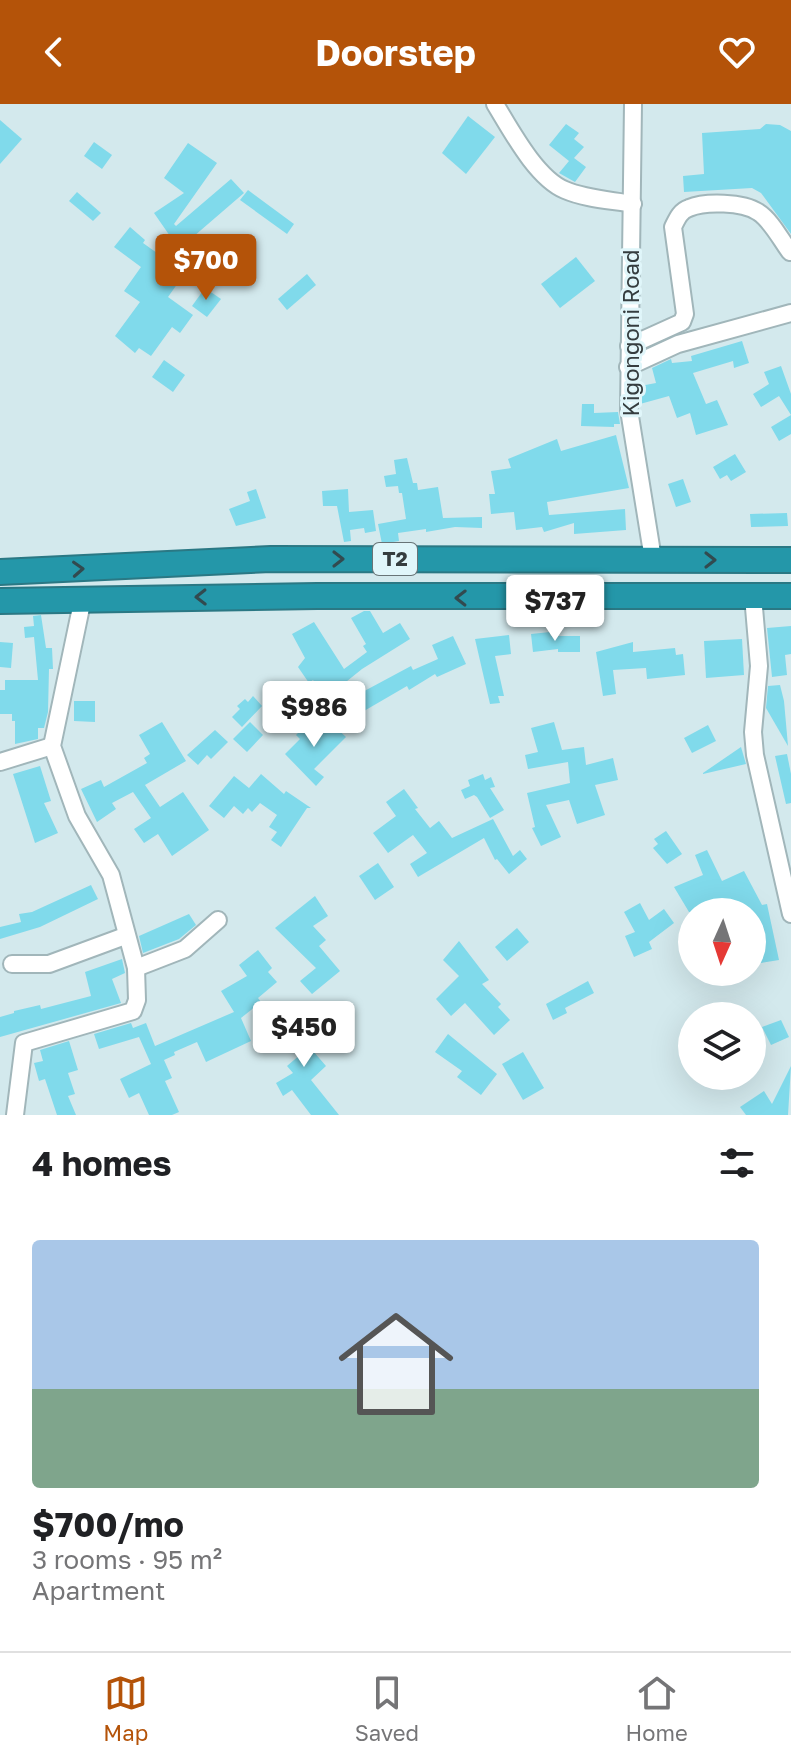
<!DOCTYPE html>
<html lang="en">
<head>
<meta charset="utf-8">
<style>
  :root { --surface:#fff; --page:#f6f6f6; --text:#202124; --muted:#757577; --line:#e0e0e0; --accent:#b45309 }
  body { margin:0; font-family:"Golos Text",sans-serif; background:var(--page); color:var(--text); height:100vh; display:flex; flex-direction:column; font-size:30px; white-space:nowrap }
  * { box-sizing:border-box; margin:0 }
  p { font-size:26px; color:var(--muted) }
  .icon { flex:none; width:44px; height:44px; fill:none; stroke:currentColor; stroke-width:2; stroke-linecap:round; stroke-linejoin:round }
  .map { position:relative; height:1011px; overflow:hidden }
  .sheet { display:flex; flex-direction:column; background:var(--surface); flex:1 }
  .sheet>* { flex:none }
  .needle { width:52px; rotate:183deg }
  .controls { position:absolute; left:678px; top:794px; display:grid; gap:16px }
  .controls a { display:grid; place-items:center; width:88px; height:88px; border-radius:50%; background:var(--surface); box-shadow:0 8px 32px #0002; font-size:40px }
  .price { position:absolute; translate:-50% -68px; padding:0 18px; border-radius:8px; background:#fff; color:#222; font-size:26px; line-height:52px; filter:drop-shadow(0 2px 4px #0008) }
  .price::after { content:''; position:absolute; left:50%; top:48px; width:24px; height:18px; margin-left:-12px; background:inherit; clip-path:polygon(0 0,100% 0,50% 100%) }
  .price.active { background:var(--accent); color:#fff }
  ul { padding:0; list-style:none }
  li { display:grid; align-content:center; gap:16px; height:424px; padding:0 32px }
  li span { display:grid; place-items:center; height:248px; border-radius:8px; color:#555 }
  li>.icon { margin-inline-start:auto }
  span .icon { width:144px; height:144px; fill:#fffc; stroke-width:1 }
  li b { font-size:34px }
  h2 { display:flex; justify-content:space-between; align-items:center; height:96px; padding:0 32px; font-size:34px }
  header { display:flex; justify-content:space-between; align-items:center; height:104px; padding:0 32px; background:var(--accent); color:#fff; font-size:36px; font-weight:700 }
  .tabs { display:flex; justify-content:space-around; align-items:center; height:112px; border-top:2px solid var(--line); background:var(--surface); font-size:22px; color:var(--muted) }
  .tabs a { display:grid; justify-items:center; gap:4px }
  .tabs .active { color:var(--accent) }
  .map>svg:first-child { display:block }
  .building { fill:#80daeb }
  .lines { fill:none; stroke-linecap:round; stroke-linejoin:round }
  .minor-casing { stroke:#a1b6ba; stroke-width:20 }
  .highway-casing { stroke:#2a7884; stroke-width:28 }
  .minor { stroke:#fff; stroke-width:16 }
  .highway { stroke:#2497a9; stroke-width:24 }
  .oneway { stroke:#324a4f }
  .labels { text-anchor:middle; stroke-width:6; stroke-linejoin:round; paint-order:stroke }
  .shield { fill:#e0f6fa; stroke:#687477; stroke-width:2 }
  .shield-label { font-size:20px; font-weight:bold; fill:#353d3f }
  .street-label { font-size:22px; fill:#353d3f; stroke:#e0f6fa }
</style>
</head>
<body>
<header><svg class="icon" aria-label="back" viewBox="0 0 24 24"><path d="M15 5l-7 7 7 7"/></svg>Doorstep<svg class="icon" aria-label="heart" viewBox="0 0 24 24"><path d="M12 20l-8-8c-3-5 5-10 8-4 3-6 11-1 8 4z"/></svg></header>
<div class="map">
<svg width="791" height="1011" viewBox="0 0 791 1011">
  <rect width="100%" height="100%" fill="#d3e9ed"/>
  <!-- building -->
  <g class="building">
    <path d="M468,12L495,33L466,70L442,49Z"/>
    <path d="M0,16L22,35L0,60Z"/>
    <path d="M566,20L579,29L574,35L584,43L574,54L586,63L575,78L559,69L569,57L549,41Z"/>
    <path d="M766,20L780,21L791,27V130L761,89L752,84L684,88L683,72L704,70L702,29L760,25Z"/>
    <path d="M94,38L112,51L102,65L84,52Z"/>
    <path d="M188,39L217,59L174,120L176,122L231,75L244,89L179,145L154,109L184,89L164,74Z"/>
    <path d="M248,86L294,120L287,130L240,96Z"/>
    <path d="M77,88L101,109L93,117L69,97Z"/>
    <path d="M130,123L145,136L143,139L185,169L168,193L193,211L180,229L172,223L151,252L139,244L135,249L115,232L140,198L124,187L141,163L114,143Z"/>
    <path d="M576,153L595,177L560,204L541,180Z"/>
    <path d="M307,170L316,181L287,206L278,195Z"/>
    <path d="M205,184L221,195L207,213L192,202Z"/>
    <path d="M742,237L749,259L734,264L733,257L693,269L706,300L717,296L728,321L696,331L690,309L677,314L669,292L640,300V282L656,279L652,264L671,255L672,259L692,257L691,252Z"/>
    <path d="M164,256L185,271L173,288L152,273Z"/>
    <path d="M781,262L791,290V330L779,337L771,323L791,311L779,292L761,303L753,290L769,280L764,268Z"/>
    <path d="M582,300H594V309L618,308L620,320H614V323L581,322Z"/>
    <path d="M616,331L629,384L547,398L549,411L625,405L626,426L574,430V419L544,428L542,423L516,426L514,408L491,410L489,390H495L491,367L511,364L508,355L557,335L561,347Z"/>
    <path d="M735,350L746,368L731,377L727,371L720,375L713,363Z"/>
    <path d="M407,354L413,379H417L418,386L438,383L443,414L482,413V424L455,423L426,428V425L398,429L399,437L382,440L378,420L406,415L402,389H399L398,382L386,383L384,372L396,370L394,356Z"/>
    <path d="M683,375L691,398L676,403L668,380Z"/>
    <path d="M256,385L266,414L236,422L229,405L250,397L247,388Z"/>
    <path d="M348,385L349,408L373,406L376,427L365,429L364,424L350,426L351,437L344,438L337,402H323L322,387Z"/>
    <path d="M787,409L788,422L751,423L750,410Z"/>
    <path d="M364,507H370L383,529L400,519L410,535L362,565L326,594L313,576L309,579L298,563L305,554L292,530L314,518L344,565L367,548L363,542L366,540L351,514Z"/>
    <path d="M41,511L46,544H52L53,565H49L48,608L44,624H38V635L15,640V617H12V610H0V586H5V576H38L34,533L25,534L24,523L34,522L33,512Z"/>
    <path d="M791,522V550L785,551L787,571L772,573L767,524Z"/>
    <path d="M550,528L551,532H580V548H558V545L533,548L531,530Z"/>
    <path d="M509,531L511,550L495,552L504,592H498L500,599L490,600L475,535Z"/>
    <path d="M453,532L466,560L437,573L435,570L409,586L407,582L352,614L342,599L411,562L413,566L438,555L432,541Z"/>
    <path d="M742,535L744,571L706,574L704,537Z"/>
    <path d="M0,538L13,539L11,564L0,563Z"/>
    <path d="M633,538V548L675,544L676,551L683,550L685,571L647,575L646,564L613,566L616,590L603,592L596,548Z"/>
    <path d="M780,581L784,597L788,642L766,604L768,582Z"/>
    <path d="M253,592L262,602L242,623L232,613L240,605L237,602L245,595L248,598Z"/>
    <path d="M74,597H95V618L74,617Z"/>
    <path d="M313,614L328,629L334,622L346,633L314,665L324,673L316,682L285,650L300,635L296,631Z"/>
    <path d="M162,618L186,657L145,681L160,703L183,688L209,726L172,752L158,730L144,739L134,725L151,714L133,688L112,699L116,705L97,718L81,685L101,676L104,683L147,659L144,654L150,650L139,631Z"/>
    <path d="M250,618L263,631L247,648L233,635Z"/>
    <path d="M554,618L562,646L584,643L586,661L613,654L618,676L595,681L605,711L577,720L569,696L546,701L561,733L541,742L532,724L535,723L527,689L570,679L568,658L528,665L525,651L538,648L531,624Z"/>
    <path d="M708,621L716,637L692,649L684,634Z"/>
    <path d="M215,626L228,638L211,655L207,651L198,661L187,651Z"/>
    <path d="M741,643L746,660L703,670V669Z"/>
    <path d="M787,650L791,670V699L786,700L775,652Z"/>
    <path d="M40,662L51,697L44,699L58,729L35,739L13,670Z"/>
    <path d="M261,670L284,690L286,687L311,704H307L281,743L271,736L277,728L269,723L277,711L260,699L252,708L248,704L243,710L234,702L224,714L209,702L234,672L249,684Z"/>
    <path d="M483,670L485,676L491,673L495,683L490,684L504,706L490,714L477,693L474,691L465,695L461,686L470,682L468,676Z"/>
    <path d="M404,685L418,704L415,705L430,724L439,717L452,734L493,715L513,752L520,746L527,755L509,770L497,755L495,756L484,734L418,773L410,760L427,749L413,731L388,749L373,729L396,712L386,698Z"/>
    <path d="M666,727L682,750L667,760L653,744L658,740L654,735Z"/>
    <path d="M707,746L722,777L744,767L762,801L767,800L779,856L754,860L752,808H689L674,783L703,771L695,751Z"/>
    <path d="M378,759L394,783L375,796L359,772Z"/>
    <path d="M91,781L98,795L40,823L0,835V823L21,818L19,810L32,808Z"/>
    <path d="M315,792L328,812L313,822L326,836L319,842L340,867L312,890L300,877L316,864L275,824Z"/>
    <path d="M640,799L649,816L664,805L674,819L649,838L652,845L634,853L625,832L635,828L624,808Z"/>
    <path d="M189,810L196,821L179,835L143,849L139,832Z"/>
    <path d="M517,824L529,838L507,857L495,843Z"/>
    <path d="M459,837L489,876L482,880L501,900L498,903L510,916L494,931L465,899L451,912L436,895L459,872L443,856Z"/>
    <path d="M258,846L272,864L268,868L277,878L258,894L261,898L241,914L251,937L206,958L197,938L174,948L175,951L164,956L172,974L165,977L179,1008L172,1011H149L139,989L129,994L120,975L151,960L139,933L99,945L94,930L131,919L133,924L146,919L155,942L234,908L221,887L247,872L239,861Z"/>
    <path d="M122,855L125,869L112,875L121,899L0,933V913L14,909V907L40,901L41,905L91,892L85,868Z"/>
    <path d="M588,877L594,889L565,904L567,909L553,916L546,900Z"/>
    <path d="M295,906L317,945L313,947L326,962L311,976L339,1011H311L292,986L283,992L276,979L293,969L287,962L301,950L279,916Z"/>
    <path d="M781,916L789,933L771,941L762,923Z"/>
    <path d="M448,930L497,970L481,991L457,973L462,967L435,948Z"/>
    <path d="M69,937L78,966L68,969L75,990L68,992L76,1011H57L45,975L39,977L34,959L43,957L40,946Z"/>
    <path d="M523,948L544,984L523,996L502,960Z"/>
    <path d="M791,962L788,1011H746L740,1003L764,987L772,1000Z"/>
  </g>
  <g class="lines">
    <defs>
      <g id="minor">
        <path d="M495,0C511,26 536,74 565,86C586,95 611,96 633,100"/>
        <path d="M633,0L629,306L653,455"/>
        <path d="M629,242L682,218L685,210L673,123C677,115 680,107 689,104C705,97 743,98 758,108C771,116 781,136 790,148"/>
        <path d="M628,263L678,240L791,209"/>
        <path d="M753,492L759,562L753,628L755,651L791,810"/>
        <path d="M0,658L52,642"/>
        <path d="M12,860H49L125,832"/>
        <path d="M136,864L185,845L218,816"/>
        <path d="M15,1011L24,939L133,907L137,896L136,864L111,771L77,712L52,642L83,494"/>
      </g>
      <g id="highway">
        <path d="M0,468L271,455L791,456"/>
        <path d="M0,497L317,492H791"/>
      </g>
    </defs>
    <!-- minor casing -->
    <use href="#minor" class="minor-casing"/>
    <!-- highway casing -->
    <use href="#highway" class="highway-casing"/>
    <!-- minor -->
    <use href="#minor" class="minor"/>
    <!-- highway -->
    <use href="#highway" class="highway"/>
  </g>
  <!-- one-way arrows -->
  <defs><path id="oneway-chevron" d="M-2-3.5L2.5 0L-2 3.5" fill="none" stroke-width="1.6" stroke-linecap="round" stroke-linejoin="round" transform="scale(2)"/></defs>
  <g class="oneway">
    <use href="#oneway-chevron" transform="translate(338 455)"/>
    <use href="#oneway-chevron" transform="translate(710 456)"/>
    <use href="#oneway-chevron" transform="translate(78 465) rotate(-3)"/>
    <use href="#oneway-chevron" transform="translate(201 493) rotate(179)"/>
    <use href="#oneway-chevron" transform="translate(461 494) rotate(-179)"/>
  </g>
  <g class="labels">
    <!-- shield labels -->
    <rect class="shield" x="373" y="439" width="44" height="32" rx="6"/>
    <g class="shield-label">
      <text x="395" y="462">T2</text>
    </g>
    <!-- street labels -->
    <g class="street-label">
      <text transform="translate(631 229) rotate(-90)" y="8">Kigongoni Road</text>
    </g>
  </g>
</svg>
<div class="controls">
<a><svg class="needle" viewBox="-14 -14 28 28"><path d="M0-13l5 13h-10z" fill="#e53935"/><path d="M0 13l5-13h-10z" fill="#757577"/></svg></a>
<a><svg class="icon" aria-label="layers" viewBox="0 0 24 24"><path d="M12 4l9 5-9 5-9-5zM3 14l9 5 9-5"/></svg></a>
</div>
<b class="price active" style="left:206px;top:198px">$700</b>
<b class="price" style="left:555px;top:539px">$737</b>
<b class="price" style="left:314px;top:645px">$986</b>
<b class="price" style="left:304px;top:965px">$450</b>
</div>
<section class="sheet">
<h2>4 homes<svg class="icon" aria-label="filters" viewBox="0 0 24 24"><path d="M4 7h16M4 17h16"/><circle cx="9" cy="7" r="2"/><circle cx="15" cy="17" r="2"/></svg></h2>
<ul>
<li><span style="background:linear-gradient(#a9c7e8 60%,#7fa58c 0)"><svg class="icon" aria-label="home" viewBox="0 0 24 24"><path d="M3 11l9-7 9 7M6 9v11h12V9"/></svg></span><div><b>$700/mo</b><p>3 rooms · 95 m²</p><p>Apartment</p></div></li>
</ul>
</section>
<nav class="tabs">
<a class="active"><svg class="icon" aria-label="map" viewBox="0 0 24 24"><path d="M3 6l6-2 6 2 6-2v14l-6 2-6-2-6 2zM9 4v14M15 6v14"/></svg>Map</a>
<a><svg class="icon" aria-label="saved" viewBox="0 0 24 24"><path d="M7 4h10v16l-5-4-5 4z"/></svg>Saved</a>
<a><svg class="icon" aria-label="home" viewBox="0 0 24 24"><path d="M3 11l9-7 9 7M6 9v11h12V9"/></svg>Home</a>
</nav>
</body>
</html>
